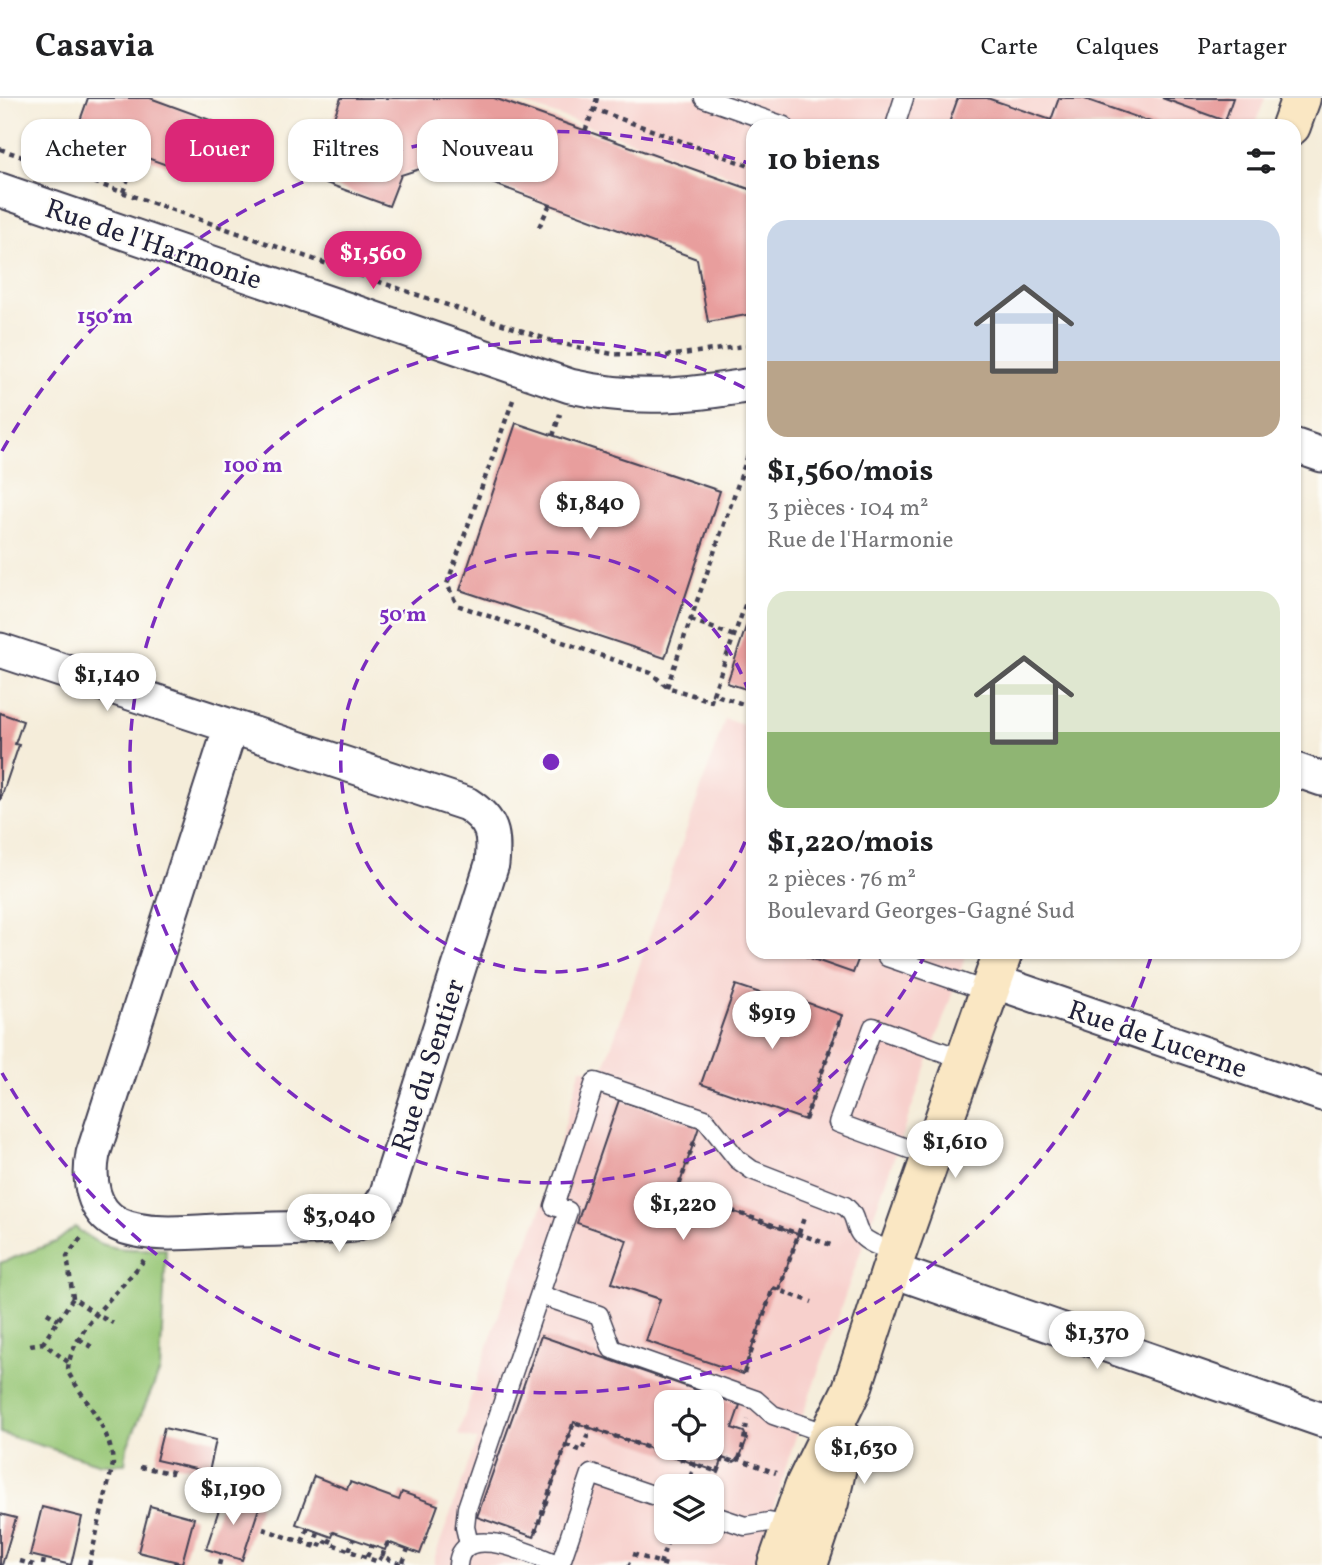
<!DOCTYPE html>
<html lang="fr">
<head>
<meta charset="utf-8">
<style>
  :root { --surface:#fff; --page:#f6f6f6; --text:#202124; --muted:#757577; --line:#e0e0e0; --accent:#db2777 }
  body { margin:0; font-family:Vollkorn,serif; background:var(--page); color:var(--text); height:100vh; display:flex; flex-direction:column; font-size:26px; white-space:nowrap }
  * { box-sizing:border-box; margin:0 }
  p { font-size:23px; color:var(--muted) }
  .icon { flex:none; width:38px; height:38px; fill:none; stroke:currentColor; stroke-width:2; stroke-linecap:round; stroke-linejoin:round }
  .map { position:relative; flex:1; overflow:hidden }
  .sheet { position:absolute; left:746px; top:21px; width:555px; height:840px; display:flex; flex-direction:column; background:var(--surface); border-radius:21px; box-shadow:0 2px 5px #0004 }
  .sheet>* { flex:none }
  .guide { position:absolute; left:21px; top:21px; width:620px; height:63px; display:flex; gap:14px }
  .controls { position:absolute; left:654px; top:1292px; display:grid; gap:14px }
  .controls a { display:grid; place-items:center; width:70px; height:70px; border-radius:14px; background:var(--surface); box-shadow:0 2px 5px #0004; font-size:35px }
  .price { position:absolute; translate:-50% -60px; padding:0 16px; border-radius:24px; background:#fff; color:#222; font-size:23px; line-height:46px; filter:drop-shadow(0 2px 4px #0008) }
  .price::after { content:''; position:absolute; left:50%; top:42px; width:21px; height:16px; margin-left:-10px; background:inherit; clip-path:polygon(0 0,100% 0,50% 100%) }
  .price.current { background:var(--accent); color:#fff }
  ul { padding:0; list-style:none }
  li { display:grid; align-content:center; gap:14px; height:371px; padding:0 21px }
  li span { display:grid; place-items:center; height:217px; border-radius:21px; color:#555 }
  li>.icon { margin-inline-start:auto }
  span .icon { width:126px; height:126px; fill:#fffc; stroke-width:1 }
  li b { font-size:30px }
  h2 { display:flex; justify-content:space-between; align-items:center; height:84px; padding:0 21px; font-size:30px }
  .chip { padding:0 24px; border-radius:21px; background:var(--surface); box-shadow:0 2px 5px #0004; font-size:24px; line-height:63px }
  .chip.current { background:var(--accent); color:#fff }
  header { display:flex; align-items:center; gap:42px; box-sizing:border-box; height:98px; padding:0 35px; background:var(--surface); border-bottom:2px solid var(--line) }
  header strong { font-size:33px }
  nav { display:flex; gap:38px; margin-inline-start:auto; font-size:24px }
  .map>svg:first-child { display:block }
  .built { fill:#f7d0cc; fill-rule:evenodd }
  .green { fill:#96c675; stroke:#5c7458; stroke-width:2 }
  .building { fill:#e89e9d; fill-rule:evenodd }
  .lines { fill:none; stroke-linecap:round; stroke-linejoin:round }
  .lane-casing { stroke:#424053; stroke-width:21 }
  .street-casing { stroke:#424053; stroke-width:37 }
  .secondary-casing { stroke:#424053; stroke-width:42 }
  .path { stroke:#424053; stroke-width:4.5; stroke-dasharray:5 5; stroke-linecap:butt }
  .lane { stroke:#fff; stroke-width:18 }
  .street { stroke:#fff; stroke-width:33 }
  .secondary { stroke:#fae7c3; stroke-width:38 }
  .ring { fill:none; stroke:#7b2cbf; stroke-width:3.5; stroke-dasharray:12 9 }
  .labels { text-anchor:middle; stroke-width:5; stroke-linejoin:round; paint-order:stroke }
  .street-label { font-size:28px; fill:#22223b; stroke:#fdfcf7 }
  .centre { fill:#7b2cbf; stroke:#fdfcf7; stroke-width:3.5 }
  .ring-label { font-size:21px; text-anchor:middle; font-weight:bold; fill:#7b2cbf; stroke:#fdfcf7; stroke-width:5; stroke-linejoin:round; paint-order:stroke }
</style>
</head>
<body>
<header>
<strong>Casavia</strong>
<nav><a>Carte</a><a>Calques</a><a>Partager</a></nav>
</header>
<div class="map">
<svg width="1322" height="1467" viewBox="0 0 1322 1467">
  <rect width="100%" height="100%" fill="#fdfcf7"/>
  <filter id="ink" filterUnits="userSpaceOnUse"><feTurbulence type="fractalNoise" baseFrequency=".0143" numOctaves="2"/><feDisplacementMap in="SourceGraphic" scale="14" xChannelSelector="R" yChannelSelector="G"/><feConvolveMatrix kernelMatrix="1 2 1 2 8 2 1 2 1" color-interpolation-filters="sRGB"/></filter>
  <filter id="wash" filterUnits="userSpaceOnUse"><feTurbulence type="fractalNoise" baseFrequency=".00686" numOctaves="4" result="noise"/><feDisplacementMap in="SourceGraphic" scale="28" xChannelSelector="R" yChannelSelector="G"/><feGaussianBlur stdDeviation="1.57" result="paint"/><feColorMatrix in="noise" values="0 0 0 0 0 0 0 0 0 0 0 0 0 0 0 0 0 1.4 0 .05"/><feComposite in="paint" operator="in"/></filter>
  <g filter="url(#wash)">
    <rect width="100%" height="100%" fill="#f5edda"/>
    <!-- built -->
    <g class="built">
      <path d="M507,0H1265L1255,28H752V85Z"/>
      <path d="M725,621L752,630V854H967L803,1316L755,1467H434V1461L477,1342L458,1337L504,1201L540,1115L581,970L602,975ZM667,1304H712V1349H667ZM667,1388H712V1433H667Z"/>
    </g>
    <!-- green -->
    <path class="green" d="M75,1129C106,1156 127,1151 166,1151L160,1273L127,1349L125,1366H101L0,1335V1165L56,1144Z"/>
    <g id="blocks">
      <!-- building -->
      <g class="building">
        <path d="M88,0H150L213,23L194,77L76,34Z"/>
        <path d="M341,0H494L752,92V216L708,224L697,161L438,65L401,77L389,108L312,80Z"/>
        <path d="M958,0H987L1051,22L1059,0H1082L1162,28H948Z"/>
        <path d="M1162,0H1233L1225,23Z"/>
        <path d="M516,325L720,393L665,560L460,492Z"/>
        <path d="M752,511V593L727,585Z"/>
        <path d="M0,615L23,623L15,646L19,647L0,703Z"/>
        <path d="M793,854H861L853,875Z"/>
        <path d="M736,887L784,903L786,897L842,917L805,1022L701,986Z"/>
        <path d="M619,1002L699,1029L677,1094L798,1136L779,1192L773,1190L743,1276L646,1243L660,1201L612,1185L627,1142L577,1125Z"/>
        <path d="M541,1238L740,1307L732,1330L744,1334L747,1341L739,1361L734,1364L723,1360L718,1374L574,1324L534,1439L477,1419ZM667,1304H712V1349H667Z"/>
        <path d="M164,1330L216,1342L209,1374L156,1362Z"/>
        <path d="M314,1378L347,1391L350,1384L399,1402L402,1394L438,1407L420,1456L388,1444L385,1452L334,1434L332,1439L296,1426Z"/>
        <path d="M224,1396L260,1407L242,1462L206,1451Z"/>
        <path d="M150,1408L194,1420L182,1465L138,1454Z"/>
        <path d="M42,1409L82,1419L71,1467L30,1457Z"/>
        <path d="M0,1416L16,1420L2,1467H0Z"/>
      </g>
    </g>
  </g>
  <g filter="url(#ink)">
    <use href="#blocks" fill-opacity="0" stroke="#424053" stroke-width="2"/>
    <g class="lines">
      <defs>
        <g id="lane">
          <path d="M704,0L784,28"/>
          <path d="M895,28L904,0"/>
          <path d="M887,859L989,894"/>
          <path d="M931,1059L838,1025L873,929L965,962"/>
          <path d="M540,1197L599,1217L612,1251L756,1302L773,1317L834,1338"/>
          <path d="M712,1417L745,1428L769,1424L791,1428"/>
          <path d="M469,1446L465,1429L467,1410L568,1113L554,1108L595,984L705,1021L737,1061L752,1072L845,1108C858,1119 853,1127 861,1137C869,1147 886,1150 897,1154"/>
          <path d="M458,1467C461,1421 535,1458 560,1467"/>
          <path d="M560,1467L591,1376L667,1402"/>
        </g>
        <g id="street">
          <path d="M0,92L570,288C637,303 685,298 752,287"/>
          <path d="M1293,347L1322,357"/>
          <path d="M0,552L467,706C493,723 495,736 492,766L386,1098C378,1113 369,1121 353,1127C314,1131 274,1131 235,1132C201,1133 149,1141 118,1126C92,1113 88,1082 93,1056L231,628"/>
          <path d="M1293,671L1322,681"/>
          <path d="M993,883L1322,996"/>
          <path d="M891,1172L1322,1322"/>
        </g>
        <g id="secondary">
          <path d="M1291,28L1301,0"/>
          <path d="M777,1467L804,1389L852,1291L891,1172L1003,854"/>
          <path d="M808,1467L829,1404L843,1342"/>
        </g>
      </defs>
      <!-- lane casing -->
      <use href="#lane" class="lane-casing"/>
      <!-- street casing -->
      <use href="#street" class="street-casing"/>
      <!-- secondary casing -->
      <use href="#secondary" class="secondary-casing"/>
      <!-- path -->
      <g class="path">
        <path d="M597,0L594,11L752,69"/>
        <path d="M585,33L594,11"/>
        <path d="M0,51L272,147L558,245L612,256L666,258L752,247"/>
        <path d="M123,94L137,56"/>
        <path d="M539,129L550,106"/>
        <path d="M513,302L447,486L457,507L651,575L667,589L711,603L713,596"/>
        <path d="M553,338L560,316"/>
        <path d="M752,488L713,596L752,609"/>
        <path d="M691,522L734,538"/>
        <path d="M667,589L752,346"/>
        <path d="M805,1022L842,917"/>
        <path d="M694,1044L677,1094L831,1147"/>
        <path d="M779,1192L805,1117"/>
        <path d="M73,1200L67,1158L83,1137"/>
        <path d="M47,1215L58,1222"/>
        <path d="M79,1241L92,1249"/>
        <path d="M30,1247L43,1245"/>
        <path d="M68,1264L43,1245L73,1200L97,1217L113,1225"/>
        <path d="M744,1275L773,1190L812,1204"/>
        <path d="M566,1347L582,1353L590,1330"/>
        <path d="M739,1361C745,1345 744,1336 748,1322"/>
        <path d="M140,1369L171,1375L174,1366"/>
        <path d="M687,1388L695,1366"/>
        <path d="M263,1431L319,1450L322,1442L378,1464L382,1458L402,1467L408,1451"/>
        <path d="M535,1435L574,1324L718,1374L723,1360L734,1364L739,1361L776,1375"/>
        <path d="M302,1444L308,1430"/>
        <path d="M329,1445L334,1434"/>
        <path d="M313,1449L318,1434"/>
        <path d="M349,1452L354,1441"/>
        <path d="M633,1456L667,1467"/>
        <path d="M382,1458L388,1444"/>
        <path d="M367,1459L372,1447"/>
        <path d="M20,1463L34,1467"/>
        <path d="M174,1464L177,1467"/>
        <path d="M628,1466L630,1467"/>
        <path d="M660,1466L671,1433"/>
        <path d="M43,1467L44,1461"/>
        <path d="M89,1467L113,1366C111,1330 85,1304 68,1274C68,1235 121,1193 144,1162"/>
        <path d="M219,1467L222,1456"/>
      </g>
      <!-- lane -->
      <use href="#lane" class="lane"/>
      <!-- street -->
      <use href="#street" class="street"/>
      <!-- secondary -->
      <use href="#secondary" class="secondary"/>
    </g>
  </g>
  <!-- distance rings -->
  <g class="ring">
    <path d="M752 724A210 210 0 1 1 752 604"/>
    <path d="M926 855A421 421 0 1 1 752 294"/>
    <path d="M1151 859A631 631 0 0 1 2 975M2 353A631 631 0 0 1 751 66"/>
  </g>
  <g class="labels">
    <!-- street labels -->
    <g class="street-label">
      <text transform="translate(154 145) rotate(19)" y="10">Rue de l'Harmonie</text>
      <text transform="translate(1158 940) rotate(19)" y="10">Rue de Lucerne</text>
      <text transform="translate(427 967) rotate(-72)" y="10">Rue du Sentier</text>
    </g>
  </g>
  <circle cx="551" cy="664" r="10" class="centre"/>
  <g class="ring-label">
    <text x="105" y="225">150 m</text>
    <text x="253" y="374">100 m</text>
    <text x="403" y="523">50 m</text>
  </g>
</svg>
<div class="controls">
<a><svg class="icon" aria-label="locate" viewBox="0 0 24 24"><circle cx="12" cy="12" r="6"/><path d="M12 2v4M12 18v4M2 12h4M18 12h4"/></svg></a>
<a><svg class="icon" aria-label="layers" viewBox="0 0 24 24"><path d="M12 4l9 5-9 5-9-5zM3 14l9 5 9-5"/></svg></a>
</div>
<b class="price current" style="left:373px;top:193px">$1,560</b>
<b class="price" style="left:590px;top:443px">$1,840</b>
<b class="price" style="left:107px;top:615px">$1,140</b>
<b class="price" style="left:772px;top:953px">$919</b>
<b class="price" style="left:955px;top:1082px">$1,610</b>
<b class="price" style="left:683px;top:1144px">$1,220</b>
<b class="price" style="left:339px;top:1156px">$3,040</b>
<b class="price" style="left:1097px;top:1273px">$1,370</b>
<b class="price" style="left:864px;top:1388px">$1,630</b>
<b class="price" style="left:233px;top:1429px">$1,190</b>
<div class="guide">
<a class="chip">Acheter</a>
<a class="chip current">Louer</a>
<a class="chip">Filtres</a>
<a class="chip">Nouveau</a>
</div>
<section class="sheet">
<h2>10 biens<svg class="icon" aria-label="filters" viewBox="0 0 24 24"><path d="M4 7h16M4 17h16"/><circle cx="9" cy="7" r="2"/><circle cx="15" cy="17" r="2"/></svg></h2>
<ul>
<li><span style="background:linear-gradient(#c9d6e8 65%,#b9a48a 0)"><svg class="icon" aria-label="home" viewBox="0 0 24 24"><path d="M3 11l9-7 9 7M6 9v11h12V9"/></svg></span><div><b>$1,560/mois</b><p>3 pièces · 104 m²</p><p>Rue de l'Harmonie</p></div></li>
<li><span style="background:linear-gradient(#dfe7d0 65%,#8fb573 0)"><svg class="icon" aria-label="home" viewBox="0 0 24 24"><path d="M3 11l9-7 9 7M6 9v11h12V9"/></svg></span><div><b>$1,220/mois</b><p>2 pièces · 76 m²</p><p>Boulevard Georges-Gagné Sud</p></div></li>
</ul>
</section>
</div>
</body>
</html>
